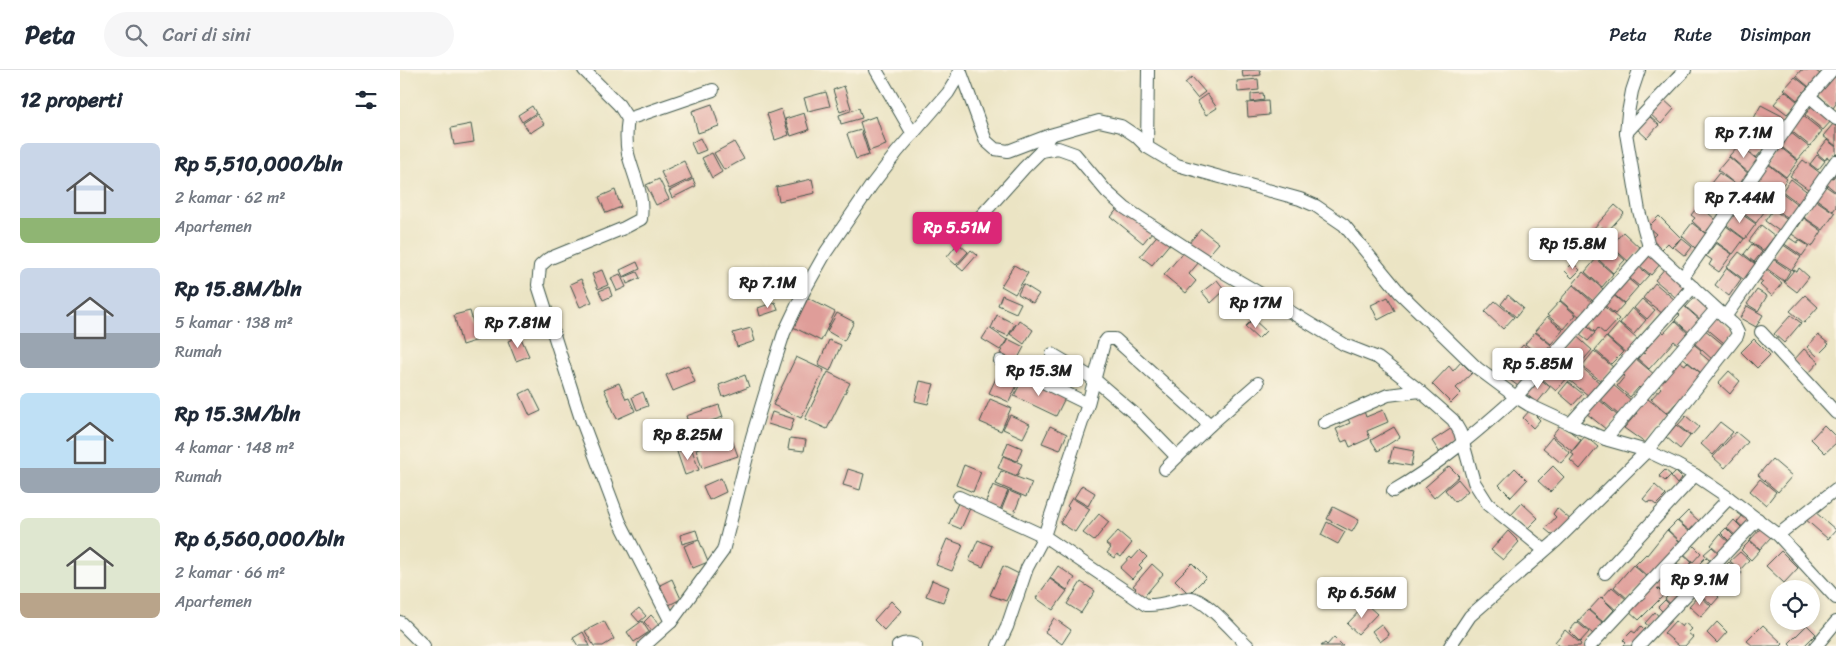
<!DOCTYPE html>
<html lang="id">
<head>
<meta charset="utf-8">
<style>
  :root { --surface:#fff; --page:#f6f6f7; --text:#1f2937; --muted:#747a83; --line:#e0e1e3; --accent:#db2777 }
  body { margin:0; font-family:Sriracha,sans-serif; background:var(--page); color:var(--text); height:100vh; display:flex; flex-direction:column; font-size:19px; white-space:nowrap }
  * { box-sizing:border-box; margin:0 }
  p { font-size:16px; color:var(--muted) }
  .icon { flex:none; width:28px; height:28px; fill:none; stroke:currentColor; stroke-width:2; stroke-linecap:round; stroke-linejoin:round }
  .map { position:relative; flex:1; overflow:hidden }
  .panel { display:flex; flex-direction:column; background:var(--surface); width:400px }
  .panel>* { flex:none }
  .fabs { position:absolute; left:1370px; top:510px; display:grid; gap:10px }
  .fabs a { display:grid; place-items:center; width:50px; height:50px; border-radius:50%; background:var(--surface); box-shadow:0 2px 8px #0003; font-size:25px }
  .price { position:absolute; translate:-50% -42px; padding:0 11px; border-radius:5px; background:#fff; color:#222; font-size:16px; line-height:32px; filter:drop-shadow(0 1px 2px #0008) }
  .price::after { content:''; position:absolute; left:50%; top:30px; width:15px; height:11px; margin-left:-8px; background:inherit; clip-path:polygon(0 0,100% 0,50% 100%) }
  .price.active { background:var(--accent); color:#fff }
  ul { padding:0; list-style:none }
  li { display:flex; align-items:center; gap:15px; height:125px; padding:0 20px }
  li span { display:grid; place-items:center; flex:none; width:140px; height:100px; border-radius:8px; color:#555 }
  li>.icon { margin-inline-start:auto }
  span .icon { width:60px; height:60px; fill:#fffc; stroke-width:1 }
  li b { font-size:21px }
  h2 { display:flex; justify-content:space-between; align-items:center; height:60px; padding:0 20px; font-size:21px }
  header { display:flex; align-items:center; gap:30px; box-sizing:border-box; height:70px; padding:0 25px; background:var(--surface); border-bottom:1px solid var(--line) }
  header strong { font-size:24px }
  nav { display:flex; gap:28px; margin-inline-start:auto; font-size:18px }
  .search { width:350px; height:45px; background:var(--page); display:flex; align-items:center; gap:12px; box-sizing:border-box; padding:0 18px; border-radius:28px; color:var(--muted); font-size:19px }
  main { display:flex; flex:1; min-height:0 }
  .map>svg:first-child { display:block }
  .building { fill:#df9d99 }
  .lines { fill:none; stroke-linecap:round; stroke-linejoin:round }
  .minor-casing { stroke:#3e564a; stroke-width:14 }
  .minor { stroke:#fff; stroke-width:12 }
</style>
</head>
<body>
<header>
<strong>Peta</strong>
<div class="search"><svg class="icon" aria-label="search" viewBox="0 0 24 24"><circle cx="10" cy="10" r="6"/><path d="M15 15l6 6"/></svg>Cari di sini</div>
<nav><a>Peta</a><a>Rute</a><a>Disimpan</a></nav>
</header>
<main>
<section class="panel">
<h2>12 properti<svg class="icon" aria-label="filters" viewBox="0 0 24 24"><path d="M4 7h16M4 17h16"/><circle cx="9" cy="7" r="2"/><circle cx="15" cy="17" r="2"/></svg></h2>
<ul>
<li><span style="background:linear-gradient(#c9d6e8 75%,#8fb573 0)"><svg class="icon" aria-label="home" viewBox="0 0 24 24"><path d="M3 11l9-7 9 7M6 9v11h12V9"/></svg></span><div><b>Rp 5,510,000/bln</b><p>2 kamar · 62 m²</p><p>Apartemen</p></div></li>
<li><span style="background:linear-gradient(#c9d6e8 65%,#9aa5b1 0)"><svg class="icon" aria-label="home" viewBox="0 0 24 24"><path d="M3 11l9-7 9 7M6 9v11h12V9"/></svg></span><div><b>Rp 15.8M/bln</b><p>5 kamar · 138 m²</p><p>Rumah</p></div></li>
<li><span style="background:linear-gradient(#bfe0f5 75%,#9aa5b1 0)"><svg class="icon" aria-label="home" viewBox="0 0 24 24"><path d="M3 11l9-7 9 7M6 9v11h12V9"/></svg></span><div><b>Rp 15.3M/bln</b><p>4 kamar · 148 m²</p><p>Rumah</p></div></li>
<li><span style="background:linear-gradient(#dfe7d0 75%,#b9a48a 0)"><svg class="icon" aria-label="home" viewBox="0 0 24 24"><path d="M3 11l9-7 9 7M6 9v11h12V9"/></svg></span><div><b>Rp 6,560,000/bln</b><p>2 kamar · 66 m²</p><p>Apartemen</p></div></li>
</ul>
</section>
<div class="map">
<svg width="1436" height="576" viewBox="0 0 1436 576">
  <rect width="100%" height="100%" fill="#fcf5e5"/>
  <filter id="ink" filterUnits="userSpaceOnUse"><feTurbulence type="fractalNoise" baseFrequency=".02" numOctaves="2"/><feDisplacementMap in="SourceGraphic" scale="10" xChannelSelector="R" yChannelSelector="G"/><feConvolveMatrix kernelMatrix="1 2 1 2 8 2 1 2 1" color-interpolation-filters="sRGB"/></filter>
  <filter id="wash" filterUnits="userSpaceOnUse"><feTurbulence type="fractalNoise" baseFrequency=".0096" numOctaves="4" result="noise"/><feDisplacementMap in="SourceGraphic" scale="20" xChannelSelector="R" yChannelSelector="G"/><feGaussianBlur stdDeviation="1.12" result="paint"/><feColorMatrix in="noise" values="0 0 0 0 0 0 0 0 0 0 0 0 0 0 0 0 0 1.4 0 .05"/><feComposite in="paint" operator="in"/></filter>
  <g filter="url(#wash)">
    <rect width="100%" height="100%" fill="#ebe4c4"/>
    <g id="blocks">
      <!-- building -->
      <g class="building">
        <path d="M842,0H860L861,5L843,7Z"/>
        <path d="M1401,0H1415L1420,4L1409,17L1396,6Z"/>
        <path d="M1436,1V34L1433,38L1416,23Z"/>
        <path d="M792,7L805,22L797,28L785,13Z"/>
        <path d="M1395,7L1408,17L1397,30L1384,19Z"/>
        <path d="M858,9L859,20L838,22L837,11Z"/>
        <path d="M444,16L451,38L440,42L433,20Z"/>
        <path d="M1385,21L1398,32L1387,44L1374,34Z"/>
        <path d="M426,22L430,36L408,41L404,28Z"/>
        <path d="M863,23L864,30L851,32V24Z"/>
        <path d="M807,24L817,38L806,45L797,31Z"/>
        <path d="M1262,28L1274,39L1261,54L1249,43Z"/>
        <path d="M868,31L869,45L848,47L847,33Z"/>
        <path d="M312,34L319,56L298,63L292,41Z"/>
        <path d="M1413,34L1432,50L1423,60L1405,45Z"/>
        <path d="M1361,35L1384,47L1376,61L1354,48Z"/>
        <path d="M132,36L136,43L122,52L118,45Z"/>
        <path d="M459,38L462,48L441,54L439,45Z"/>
        <path d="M381,39L389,65L375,70L367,44Z"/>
        <path d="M404,43L409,60L391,66L385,49Z"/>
        <path d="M137,44L144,54L130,63L123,53Z"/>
        <path d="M1402,45L1422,61L1410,76L1390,60Z"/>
        <path d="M476,46L486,75L469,81L460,52Z"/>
        <path d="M1249,46L1259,55L1247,68L1237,59Z"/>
        <path d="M71,54L74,72L54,75L51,58Z"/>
        <path d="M1362,54L1372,62L1362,74L1352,66Z"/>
        <path d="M1433,54L1436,56V76L1423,66Z"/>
        <path d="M461,60L469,85L456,89L447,64Z"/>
        <path d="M1390,62L1409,77L1398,90L1379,75Z"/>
        <path d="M1351,65L1365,77L1356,88L1342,76Z"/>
        <path d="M300,68L306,80L296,84L291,73Z"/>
        <path d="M1427,70L1436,77V85L1432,90L1427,87L1425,90L1417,83Z"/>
        <path d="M334,72L344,89L324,100L314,83Z"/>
        <path d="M1339,75L1359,91L1349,103L1329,86Z"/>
        <path d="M1380,77L1398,91L1386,107L1368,93Z"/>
        <path d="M312,83L322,102L312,108L302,88Z"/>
        <path d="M1417,85L1425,91L1418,100L1410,94Z"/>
        <path d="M1329,87L1350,105L1330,129L1321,121L1317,126L1307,118L1319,103L1335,114L1318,100Z"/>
        <path d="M1403,90L1424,106L1412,122L1390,106Z"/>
        <path d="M284,91L292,108L269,119L261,102Z"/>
        <path d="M1368,94L1387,109L1376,124L1356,109Z"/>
        <path d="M1436,104V122L1425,113L1430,106L1433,108Z"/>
        <path d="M259,109L269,129L256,135L246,115Z"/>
        <path d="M293,109L296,116L272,128L269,121Z"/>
        <path d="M412,109L415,123L379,131L376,117Z"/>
        <path d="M1391,109L1410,124L1402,136L1382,121Z"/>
        <path d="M1356,110L1375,124L1368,132L1350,118Z"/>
        <path d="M1424,115L1436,123V137L1433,141L1415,128Z"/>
        <path d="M1349,119L1370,134L1356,153L1336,138Z"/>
        <path d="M215,120L221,137L206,143L199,127Z"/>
        <path d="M1381,122L1401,137L1391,151L1371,136Z"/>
        <path d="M1414,129L1435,143L1423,160L1402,146Z"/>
        <path d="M1215,135L1224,143L1207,162L1202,157L1196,163L1192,160Z"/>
        <path d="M1299,135L1316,150L1305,163L1292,151L1295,148L1291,145Z"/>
        <path d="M718,138L752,162L743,173L711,147Z"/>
        <path d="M1334,139L1356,154L1345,169L1324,153Z"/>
        <path d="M1373,139L1390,152L1382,163L1365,151Z"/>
        <path d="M1259,146L1281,168L1272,177L1268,173L1262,179L1251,169L1256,164L1248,157Z"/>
        <path d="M1404,148L1422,161L1412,177L1390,163L1396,155L1398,157Z"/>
        <path d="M1292,153L1306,164L1295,178L1282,166Z"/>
        <path d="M1361,155L1375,166L1363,181L1349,171Z"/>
        <path d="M1326,156L1344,169L1333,184L1315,171Z"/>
        <path d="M801,159L819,173L805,189L788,174Z"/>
        <path d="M760,162L771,172L752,195L740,186Z"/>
        <path d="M1223,162L1241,179L1229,192L1211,176Z"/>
        <path d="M1388,167L1397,173L1399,170L1409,176L1402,186L1383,173Z"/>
        <path d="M1281,168L1292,177L1285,186L1274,177Z"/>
        <path d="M558,173L568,182L556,195L547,187Z"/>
        <path d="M1316,173L1332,184L1319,202L1309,195L1312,190L1306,186Z"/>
        <path d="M1352,174L1362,182L1354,192L1344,184Z"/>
        <path d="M1382,174L1401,187L1392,200L1373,188Z"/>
        <path d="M1209,176L1225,190L1213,203L1198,189Z"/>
        <path d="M571,180L577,185L563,201L557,196Z"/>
        <path d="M785,180L799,192L789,204L796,211L786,223L764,205Z"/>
        <path d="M1251,182L1262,192L1251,205L1240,196Z"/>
        <path d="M1339,182L1358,196L1347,212L1327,197Z"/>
        <path d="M1196,189L1213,204L1202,217L1185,202Z"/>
        <path d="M1373,189L1390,201L1384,211L1366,198Z"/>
        <path d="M237,192L240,199L223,207L220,200Z"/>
        <path d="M1173,193L1180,200L1172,208L1165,201Z"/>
        <path d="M614,195L628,203L615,224L601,216Z"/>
        <path d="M1238,196L1249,205L1239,216L1228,207Z"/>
        <path d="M1266,197L1286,213L1275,227L1255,210Z"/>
        <path d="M1327,198L1341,209L1329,226L1315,215Z"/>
        <path d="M1399,198L1409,207L1397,222L1384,212L1394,200L1397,202Z"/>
        <path d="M1365,199L1382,213L1372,226L1360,215L1363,212L1358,208Z"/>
        <path d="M202,200L208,215L198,219L192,204Z"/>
        <path d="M237,202L240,208L227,214L225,207Z"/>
        <path d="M1183,202L1203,219L1193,231L1173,214Z"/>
        <path d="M220,204L226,217L217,221L211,208Z"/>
        <path d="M1226,207L1238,217L1224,233L1212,223Z"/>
        <path d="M181,209L192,232L180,237L170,214Z"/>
        <path d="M817,210L825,220L811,233L802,222Z"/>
        <path d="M1255,213L1275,230L1263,244L1243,228Z"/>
        <path d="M623,214L639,224L633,233L618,224Z"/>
        <path d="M1173,215L1192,232L1180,247L1160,230Z"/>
        <path d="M209,217L212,226L203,230L199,221Z"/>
        <path d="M1357,220L1367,226L1358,241L1347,234Z"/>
        <path d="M1211,223L1224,234L1215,244L1202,233Z"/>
        <path d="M602,225L621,233L616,243L598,235Z"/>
        <path d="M1108,225L1123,238L1116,247L1101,234Z"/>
        <path d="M1405,225L1418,237L1404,253L1390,241Z"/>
        <path d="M988,227L995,241L978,250L971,235Z"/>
        <path d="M1295,227L1310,241L1301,250L1286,237Z"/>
        <path d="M408,228L435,242L421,271L393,257Z"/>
        <path d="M1242,229L1255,240L1247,249L1234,238Z"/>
        <path d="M1095,231L1114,247L1103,259L1085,242Z"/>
        <path d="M1160,231L1176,245L1164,259L1147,245Z"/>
        <path d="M375,232L378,240L360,246L358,238Z"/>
        <path d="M1201,234L1219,249L1205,264L1198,258L1195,262L1188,256L1190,253L1187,251Z"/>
        <path d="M1283,235L1302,252L1291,264L1275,250L1280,245L1276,242Z"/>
        <path d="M1347,236L1363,245L1356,257L1340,248Z"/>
        <path d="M1232,238L1246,250L1234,264L1220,253Z"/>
        <path d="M70,241L78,270L62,275L54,245Z"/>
        <path d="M437,243L454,252L444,271L427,261Z"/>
        <path d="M597,245L615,254L608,266L591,258Z"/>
        <path d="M1315,245L1333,263L1324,273L1305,257Z"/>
        <path d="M1391,245L1401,253L1384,273L1374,264Z"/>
        <path d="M1147,247L1163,260L1151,274L1135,261Z"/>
        <path d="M853,249L866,261L858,269L845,257Z"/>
        <path d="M619,250L633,260L624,274L610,264Z"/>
        <path d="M1275,251L1290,265L1280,276L1274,271L1249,299L1236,287L1241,281L1244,284L1247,281L1244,278L1260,259L1264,263Z"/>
        <path d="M1183,253L1195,263L1188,271L1176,262Z"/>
        <path d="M1219,253L1238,270L1227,284L1207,267Z"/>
        <path d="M351,258L355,271L337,277L333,263Z"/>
        <path d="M589,258L607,270L600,280L582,269Z"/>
        <path d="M1304,259L1325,276L1313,290L1293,272Z"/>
        <path d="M1135,262L1151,275L1141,287L1125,274Z"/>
        <path d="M1174,264L1192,280L1179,295L1161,279Z"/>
        <path d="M1418,265L1429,274L1417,286L1407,277Z"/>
        <path d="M120,266L129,286L116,291L108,271Z"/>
        <path d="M1206,267L1223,282L1211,294L1195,280Z"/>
        <path d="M608,269L624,277L616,292L600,283Z"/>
        <path d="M1354,269L1370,285L1357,298L1341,282Z"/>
        <path d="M429,270L441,275L430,301L418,295Z"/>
        <path d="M1291,272L1301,280L1300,283L1312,293L1302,304L1280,285Z"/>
        <path d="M1123,275L1136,285L1126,299L1112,288Z"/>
        <path d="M1404,279L1419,292L1408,304L1393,291Z"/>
        <path d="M1161,281L1178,296L1169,307L1151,292Z"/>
        <path d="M1194,281L1213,297L1201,311L1182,296Z"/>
        <path d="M396,287L424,300L401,348L373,335Z"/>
        <path d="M1110,288L1129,302L1118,316L1099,302Z"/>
        <path d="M1235,288L1255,305L1242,320L1239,317L1230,327L1217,316L1225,306L1222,303Z"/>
        <path d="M1278,290L1285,295L1287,292L1302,304L1279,333L1277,332L1267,343L1251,329L1261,318L1257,314Z"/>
        <path d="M1061,292L1072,303L1056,318L1061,323L1051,333L1032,314L1049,296L1053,301Z"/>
        <path d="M1151,294L1168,307L1156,321L1140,307Z"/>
        <path d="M288,295L295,312L273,321L266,305Z"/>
        <path d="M1180,296L1200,313L1189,326L1169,310Z"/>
        <path d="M1329,301L1340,311L1330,324L1318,313Z"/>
        <path d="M428,302L450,313L427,359L405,349Z"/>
        <path d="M598,304L618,313L609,332L589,323Z"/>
        <path d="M345,305L349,317L323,327L319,315Z"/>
        <path d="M1138,307L1150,317L1137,333L1125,323Z"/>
        <path d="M623,308L665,328L656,346L614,326Z"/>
        <path d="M520,311L534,314L528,334L515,331Z"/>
        <path d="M1168,312L1183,324L1173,335L1159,323Z"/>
        <path d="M219,313L226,329L229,328L235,341L217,349L204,319Z"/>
        <path d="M1212,314L1232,331L1219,345L1199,328Z"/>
        <path d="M130,319L141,341L130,346L120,324Z"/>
        <path d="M243,322L248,336L237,340L232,327Z"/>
        <path d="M1244,326L1270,346L1245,373L1224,358L1237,343L1233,339Z"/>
        <path d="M590,329L611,338L601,361L580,352Z"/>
        <path d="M1198,329L1218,346L1207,360L1186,343Z"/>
        <path d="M319,335L323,347L290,358L286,346Z"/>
        <path d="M963,338L966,347L983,340L988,352L967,361L970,368L950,377L947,370L942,372L936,359L950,353L946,345Z"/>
        <path d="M1130,340L1140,350L1133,358L1123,348Z"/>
        <path d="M372,342L394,349L390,361L368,354Z"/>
        <path d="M610,345L630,354L623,368L603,359Z"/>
        <path d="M1286,346L1299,357L1291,366L1278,355Z"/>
        <path d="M1320,352L1333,362L1313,385L1301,374Z"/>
        <path d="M1161,354L1181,370L1172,381L1152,365Z"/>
        <path d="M1276,355L1290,366L1280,379L1266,367Z"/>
        <path d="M1424,355L1436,367V373L1425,383L1411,369Z"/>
        <path d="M650,356L667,364L660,380L642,373Z"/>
        <path d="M994,357L1000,367L978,381L971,370Z"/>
        <path d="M1052,358L1060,370L1040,383L1032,371Z"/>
        <path d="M1336,362L1348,372L1325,398L1313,387Z"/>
        <path d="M1185,366L1198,377L1180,399L1170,390L1174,385L1171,383Z"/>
        <path d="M331,367L338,386L302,398L296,379Z"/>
        <path d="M1152,367L1170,383L1161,393L1143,378Z"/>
        <path d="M390,368L406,370L404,381L388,379Z"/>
        <path d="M608,372L622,378L617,391L603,385Z"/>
        <path d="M291,377L299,400L285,405L277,382Z"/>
        <path d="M993,377L1014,381L1011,396L989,392Z"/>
        <path d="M603,386L622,394L617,406L598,398Z"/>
        <path d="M1372,389L1392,406L1378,422L1358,405Z"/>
        <path d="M564,395L581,402L573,422L556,415Z"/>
        <path d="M1049,396L1059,406L1034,428L1025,417Z"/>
        <path d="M1153,396L1164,407L1150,422L1138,411Z"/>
        <path d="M1115,398L1127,410L1111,427L1099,415Z"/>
        <path d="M448,399L464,404L460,420L443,415Z"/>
        <path d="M1265,400L1271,405L1265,411L1259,406Z"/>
        <path d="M601,401L632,413L626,427L596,414Z"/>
        <path d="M1276,402L1282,408L1277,414L1271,407Z"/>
        <path d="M321,408L326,422L309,430L303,416Z"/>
        <path d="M1058,409L1068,421L1055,432L1045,420Z"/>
        <path d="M1360,409L1376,422L1366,435L1350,421Z"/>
        <path d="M593,415L608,421L600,440L585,434Z"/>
        <path d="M682,415L695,423L688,436L674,428Z"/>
        <path d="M1255,415L1266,425L1256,435L1251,431L1248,433L1243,429Z"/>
        <path d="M609,421L621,426L613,446L601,441Z"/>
        <path d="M672,428L690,439L675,462L660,453L669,438L667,436Z"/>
        <path d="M558,433L570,438L561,459L549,454Z"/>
        <path d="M1122,433L1138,448L1127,459L1111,445Z"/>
        <path d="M933,437L959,450L952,462L927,449Z"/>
        <path d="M1157,438L1172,451L1156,468L1145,459L1156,447L1153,444Z"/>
        <path d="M1288,441L1299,451L1290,461L1278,451Z"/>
        <path d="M1414,441L1436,460L1428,469L1404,448Z"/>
        <path d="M699,444L709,452L694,471L683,463Z"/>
        <path d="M1343,445L1351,453L1345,459L1337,452Z"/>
        <path d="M1334,450L1345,461L1338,468L1327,458Z"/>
        <path d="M1277,451L1290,462L1281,472L1268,460Z"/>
        <path d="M927,452L945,462L938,474L921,465Z"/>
        <path d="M1326,458L1337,469L1332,474L1321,463Z"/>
        <path d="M1361,458L1371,467L1360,479L1350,470Z"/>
        <path d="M296,460L299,469L282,474L280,465Z"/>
        <path d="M1267,460L1280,472L1248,507L1235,495L1246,484L1247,485Z"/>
        <path d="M718,461L732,473L721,487L717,484L714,488L707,483L711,478L706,474Z"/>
        <path d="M1108,461L1119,472L1103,490L1091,480Z"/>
        <path d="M1320,464L1332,475L1322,485L1311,475Z"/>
        <path d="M547,469L563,475L552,501L536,495Z"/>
        <path d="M299,470L308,492L293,498L284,476Z"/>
        <path d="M578,470L592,476L583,497L569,491Z"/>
        <path d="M1350,471L1360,480L1351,490L1341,480Z"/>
        <path d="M1291,473L1301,483L1293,492L1282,482Z"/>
        <path d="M1312,477L1322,486L1315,494L1304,484Z"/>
        <path d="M740,480L747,487L739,495L742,498L732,509L720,498L730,487L732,489Z"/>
        <path d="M1381,481L1398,498L1384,513L1366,496Z"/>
        <path d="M1340,482L1349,490L1340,500L1330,491Z"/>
        <path d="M1282,483L1292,492L1285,500L1273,490Z"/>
        <path d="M1306,487L1314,495L1306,503L1298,495Z"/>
        <path d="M1272,490L1285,502L1265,524L1257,518L1264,525L1239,550L1227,539L1259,503L1266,510L1260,503Z"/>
        <path d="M1329,492L1342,503L1331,515L1318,503Z"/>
        <path d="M792,493L806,507L789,524L775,510Z"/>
        <path d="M752,494L763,504L742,529L733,521L736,518L733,516Z"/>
        <path d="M1233,495L1247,507L1228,529L1214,517Z"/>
        <path d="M603,496L619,504L606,531L590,525Z"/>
        <path d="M658,496L675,508L667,520L650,508Z"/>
        <path d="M1289,502L1298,510L1286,522L1277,514Z"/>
        <path d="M1318,505L1327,514L1318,524L1308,515Z"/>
        <path d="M272,509L281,529L269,535L260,515Z"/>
        <path d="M650,509L667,521L653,540L636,528Z"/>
        <path d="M532,510L549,517L543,532L526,526Z"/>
        <path d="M944,511L953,521L938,536L928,527Z"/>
        <path d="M681,512L695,521L681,543L667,534Z"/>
        <path d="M1307,516L1319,527L1312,535L1300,524Z"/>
        <path d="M1212,517L1226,529L1216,540L1202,528Z"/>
        <path d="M1275,519L1283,526L1273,536L1265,529Z"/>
        <path d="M954,521L966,533L958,541L946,529Z"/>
        <path d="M1299,525L1311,536L1301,547L1289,536Z"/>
        <path d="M1201,527L1214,540L1203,552L1189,540Z"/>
        <path d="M1265,530L1273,538L1266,545L1258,537Z"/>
        <path d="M491,531L501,541L484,560L474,550Z"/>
        <path d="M966,534L977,544L958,564L947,554Z"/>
        <path d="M239,538L246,546L239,552L232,544Z"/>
        <path d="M1188,540L1203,553L1193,564L1178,551Z"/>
        <path d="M1255,542L1260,548L1251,558L1245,553Z"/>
        <path d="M251,545L262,557L255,564L244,552Z"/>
        <path d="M654,548L671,560L662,574L645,562Z"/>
        <path d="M204,551L214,569L203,576H194L185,561Z"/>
        <path d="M242,551L249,562L234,572L227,562Z"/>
        <path d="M1275,551L1282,557L1285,553L1292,559L1288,563L1293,567L1285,576H1279L1264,563Z"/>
        <path d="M1177,552L1189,562L1180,572L1169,561Z"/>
        <path d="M1317,552L1327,562L1317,573L1307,563Z"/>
        <path d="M981,554L989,565L980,572L972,561Z"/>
        <path d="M1363,555L1383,574L1381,576H1353L1347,571Z"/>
        <path d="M1407,555L1416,564L1404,576H1392L1389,573Z"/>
        <path d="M1241,556L1248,563L1236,576H1223L1226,573L1223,570L1232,561L1235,563Z"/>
        <path d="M1165,560L1181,574L1180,576H1160L1155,572Z"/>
        <path d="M183,562L190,576H178L173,568Z"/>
        <path d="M934,567L943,576H921L925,573L927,575Z"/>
      </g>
    </g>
  </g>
  <g filter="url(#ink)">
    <use href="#blocks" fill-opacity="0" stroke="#3e564a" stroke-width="1"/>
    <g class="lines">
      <defs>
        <g id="minor">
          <path d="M184,0L219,35L228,49C226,61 226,72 228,84C234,108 244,123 241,149L224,158L148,189L140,196L138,215L180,346L220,452L271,552"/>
          <path d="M476,0L513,64"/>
          <path d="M560,0L586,71L595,79L608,81L650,65L699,51L721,56L736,66L747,77L777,95L900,129L916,136L944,155L1000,223L1077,298L1116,327C1077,362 1038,395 993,421"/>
          <path d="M1409,26L1436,49"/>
          <path d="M228,49L313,20"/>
          <path d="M1226,63L1285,0"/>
          <path d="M650,65L641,81L658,78L675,84L707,122L725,138L825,203L866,227L945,275L978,288L1020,321"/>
          <path d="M747,77L748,0"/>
          <path d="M573,155L624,98L641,81"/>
          <path d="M1249,177L1116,327L1129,335L1170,354L1208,370L1247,381L1277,395L1295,405L1329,428L1378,465L1436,528"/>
          <path d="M1283,207L1409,26L1432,0"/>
          <path d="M1325,247L1436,91"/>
          <path d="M1361,262L1436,343"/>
          <path d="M652,284L694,309L736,345L777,387"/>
          <path d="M600,291L688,334"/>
          <path d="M924,353L988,325L1020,321L1053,350L1060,362L1074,412L1088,434L1144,480"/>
          <path d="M1170,354L1293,217"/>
          <path d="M1205,369L1316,239"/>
          <path d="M765,399L810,355L858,313"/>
          <path d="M559,427L644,466L746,535C761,536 774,530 788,528C803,525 836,565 848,576"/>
          <path d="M1378,465L1436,419"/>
          <path d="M1205,503L1295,405"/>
          <path d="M0,552L24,576"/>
          <path d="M244,576L271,552L323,481L352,367L374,294L384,263L404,221L426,182L471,116L497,82L548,23L557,8L559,0"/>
          <path d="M498,576C504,573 510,572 516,576"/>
          <path d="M598,576L607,557L627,498L644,466L688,334L704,273L707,269H715L810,355"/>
          <path d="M1050,576L1070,546L1156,471L1247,381L1337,266L1338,263L1334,255L1249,177L1239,141L1226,63L1228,43L1232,21L1239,0"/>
          <path d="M1190,576L1329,428"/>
          <path d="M1238,576L1358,449"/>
          <path d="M1416,576L1436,552"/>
        </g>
      </defs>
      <!-- minor casing -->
      <use href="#minor" class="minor-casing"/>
      <!-- minor -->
      <use href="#minor" class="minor"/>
    </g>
  </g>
</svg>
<div class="fabs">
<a><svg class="icon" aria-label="locate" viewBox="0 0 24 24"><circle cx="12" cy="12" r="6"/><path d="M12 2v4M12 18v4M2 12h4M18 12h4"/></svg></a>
</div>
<b class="price" style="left:1344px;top:89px">Rp 7.1M</b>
<b class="price" style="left:1340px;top:154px">Rp 7.44M</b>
<b class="price active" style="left:557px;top:184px">Rp 5.51M</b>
<b class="price" style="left:1173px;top:200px">Rp 15.8M</b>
<b class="price" style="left:368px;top:239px">Rp 7.1M</b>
<b class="price" style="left:856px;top:259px">Rp 17M</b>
<b class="price" style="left:118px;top:279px">Rp 7.81M</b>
<b class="price" style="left:1138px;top:320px">Rp 5.85M</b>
<b class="price" style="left:639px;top:327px">Rp 15.3M</b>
<b class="price" style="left:288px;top:391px">Rp 8.25M</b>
<b class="price" style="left:1300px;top:536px">Rp 9.1M</b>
<b class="price" style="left:962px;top:549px">Rp 6.56M</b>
</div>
</main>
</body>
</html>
